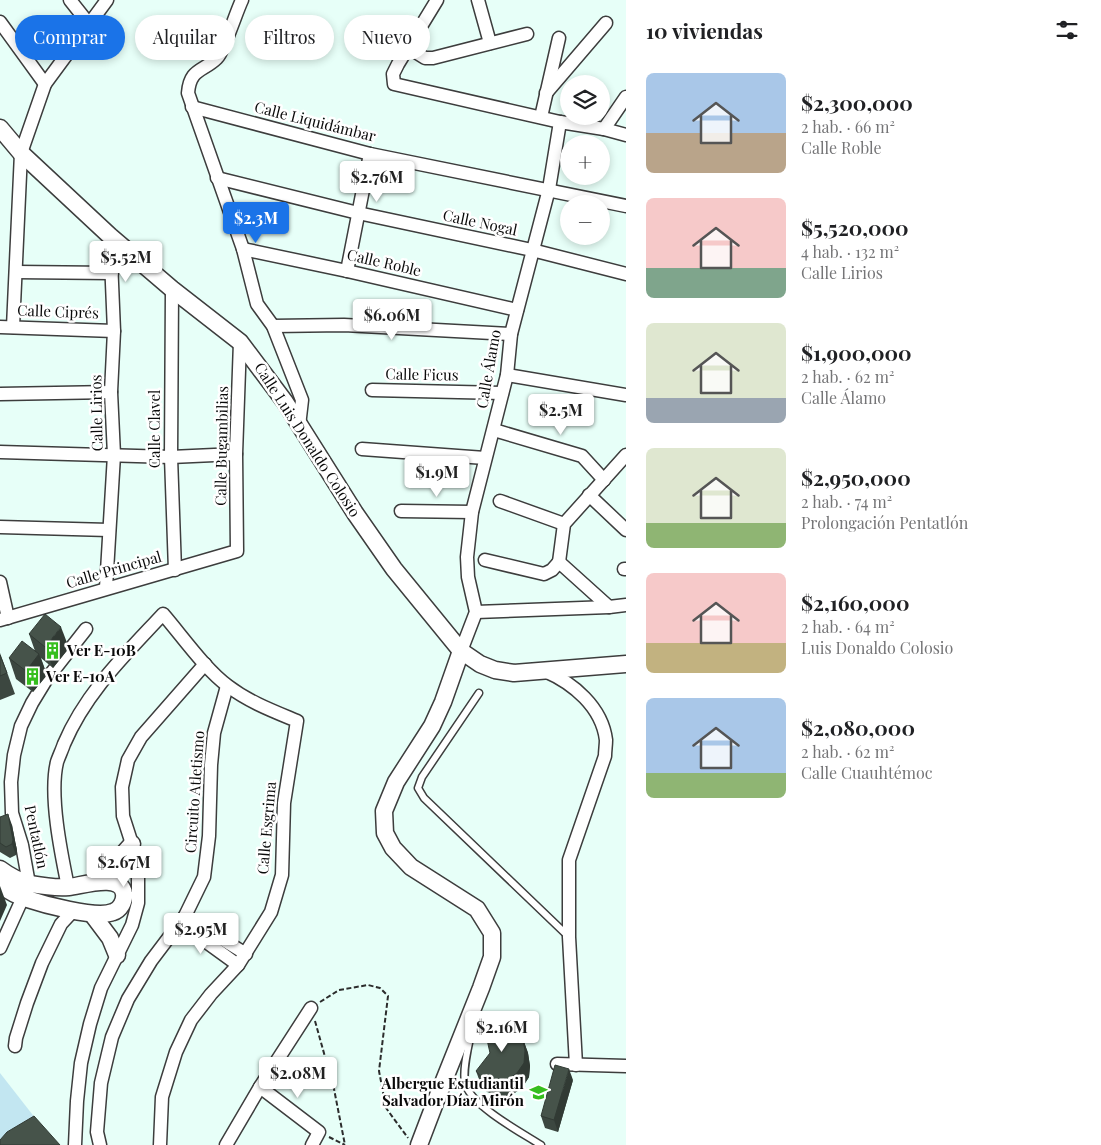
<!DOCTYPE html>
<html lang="es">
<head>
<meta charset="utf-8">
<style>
  :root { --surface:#fff; --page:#f6f6f6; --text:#202124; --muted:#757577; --accent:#1a73e8 }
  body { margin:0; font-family:"Playfair Display",serif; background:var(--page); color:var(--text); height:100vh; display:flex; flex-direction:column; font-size:19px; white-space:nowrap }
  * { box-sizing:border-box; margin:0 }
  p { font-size:16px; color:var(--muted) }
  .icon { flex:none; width:28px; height:28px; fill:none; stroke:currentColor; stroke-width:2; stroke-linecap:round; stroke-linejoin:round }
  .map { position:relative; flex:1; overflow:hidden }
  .panel { display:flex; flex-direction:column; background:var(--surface); width:475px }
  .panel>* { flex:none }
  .guide { position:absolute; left:15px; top:15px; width:475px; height:45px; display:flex; gap:10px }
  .controls { position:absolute; left:560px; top:75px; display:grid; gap:10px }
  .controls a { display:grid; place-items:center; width:50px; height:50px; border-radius:50%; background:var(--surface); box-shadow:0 2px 8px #0003; font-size:25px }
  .price { position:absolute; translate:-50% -42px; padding:0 11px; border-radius:5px; background:#fff; color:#222; font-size:16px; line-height:32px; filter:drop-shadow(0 1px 2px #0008) }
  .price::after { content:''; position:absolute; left:50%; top:30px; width:15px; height:11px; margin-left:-8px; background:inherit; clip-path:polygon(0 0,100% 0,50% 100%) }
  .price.active { background:var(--accent); color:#fff }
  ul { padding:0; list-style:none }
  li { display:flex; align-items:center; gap:15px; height:125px; padding:0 20px }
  li span { display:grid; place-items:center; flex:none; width:140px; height:100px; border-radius:8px; color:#555 }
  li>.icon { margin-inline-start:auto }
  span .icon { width:60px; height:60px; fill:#fffc; stroke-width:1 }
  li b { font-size:21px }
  h2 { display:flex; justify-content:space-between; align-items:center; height:60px; padding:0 20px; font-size:21px }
  .tag { padding:0 18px; border-radius:22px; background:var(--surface); box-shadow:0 2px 8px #0003; font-size:18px; line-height:45px }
  .tag.active { background:var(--accent); color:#fff }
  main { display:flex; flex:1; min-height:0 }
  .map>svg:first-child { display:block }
  .pitch { fill:#c2e6f1 }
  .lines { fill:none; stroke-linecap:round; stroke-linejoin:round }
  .service-casing { stroke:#3d3d3d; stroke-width:9 }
  .minor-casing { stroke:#3d3d3d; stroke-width:15 }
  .tertiary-casing { stroke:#3d3d3d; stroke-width:19 }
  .path { stroke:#2c2c2c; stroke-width:2; stroke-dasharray:5 2.5; stroke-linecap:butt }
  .service { stroke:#fff; stroke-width:6 }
  .minor { stroke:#fff; stroke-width:12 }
  .tertiary { stroke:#fff; stroke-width:16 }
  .wall { fill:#3c4740 }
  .shaded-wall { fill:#313a34 }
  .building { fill:#46534a; stroke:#313a34 }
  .labels { text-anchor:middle; stroke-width:5; stroke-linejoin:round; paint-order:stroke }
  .street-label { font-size:15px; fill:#0a0a0a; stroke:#fff }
  .poi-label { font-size:15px; font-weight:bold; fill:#0a0a0a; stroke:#fff; text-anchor:start }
</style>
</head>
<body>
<main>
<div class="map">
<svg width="626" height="1145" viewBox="0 0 626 1145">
  <rect width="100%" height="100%" fill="#e7fff8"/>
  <!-- pitch -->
  <path class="pitch" d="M0,1073L39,1123L0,1145Z"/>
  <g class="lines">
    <defs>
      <g id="service">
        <path d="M479,693L422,777L418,788L424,798L568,936"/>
        <path d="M472,1029C469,1044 461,1073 466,1086C474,1107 522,1133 541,1145"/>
      </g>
      <g id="minor">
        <path d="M70,0L89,24"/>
        <path d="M242,0C237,10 223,53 217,58C203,72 190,68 188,93L243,249L257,304L273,326L302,400L299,426"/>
        <path d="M437,0L398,64L393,74L394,84L560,122L604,129L626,135"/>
        <path d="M478,0L490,43"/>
        <path d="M0,22L45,84"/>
        <path d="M409,48L425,58H433L527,34"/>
        <path d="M546,93L606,23"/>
        <path d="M192,107L370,154L626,206"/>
        <path d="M541,117L559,38"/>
        <path d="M604,129L626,97"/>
        <path d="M217,178L358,213L532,250L626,274"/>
        <path d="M243,249L347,271L517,310"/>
        <path d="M347,271L370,154"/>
        <path d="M16,272L112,273"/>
        <path d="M172,289L171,457L175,570"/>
        <path d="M273,326L344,325L511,334"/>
        <path d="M0,327L114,331"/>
        <path d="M13,327L21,153L45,84L107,0"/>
        <path d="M507,375L626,395"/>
        <path d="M372,390L502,393"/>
        <path d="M0,394L111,392"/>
        <path d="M494,430L582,456L604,480"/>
        <path d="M362,449L485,458"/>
        <path d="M0,452L171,457L236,454"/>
        <path d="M589,495L626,530"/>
        <path d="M500,501L564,524"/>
        <path d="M401,511L472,512"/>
        <path d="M0,527L109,530"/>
        <path d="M485,560L544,574L552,570L559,562"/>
        <path d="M559,562L564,524L626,455"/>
        <path d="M559,562L609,607"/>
        <path d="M624,569H626"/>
        <path d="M0,582L8,618"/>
        <path d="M106,588L114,455L111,392L114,331L110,236"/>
        <path d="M476,612L609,607L626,605"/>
        <path d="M0,620L237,551L236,454L240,342"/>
        <path d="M461,651L476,612L468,577L467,557L472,512L507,375L511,334L549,189L560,122"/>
        <path d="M545,671C573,683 602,707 606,740C606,745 605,751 605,756L569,860V937L576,1065"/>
        <path d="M68,887C61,853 49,795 57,762C59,756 62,750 64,744C86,692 125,655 163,614C182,636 205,669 228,686C249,702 273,711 297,721L284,803L282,875L271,912L238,965L211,994L191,1020L176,1052L162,1097L160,1145"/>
        <path d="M185,916L246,954"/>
        <path d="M180,923L238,965"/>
        <path d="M0,948L29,884L22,845L12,813L11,782L14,755L21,726L32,703L46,680L86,629"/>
        <path d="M15,1046L16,1038L27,1003L42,963L61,924L74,910"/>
        <path d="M557,1064L626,1066"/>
        <path d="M260,1087L319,1132L312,1145"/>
        <path d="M75,1145L77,1101L81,1063L90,1024L101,988L132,925L138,903V873L132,844L123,816L122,787L128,760L141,737L205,664"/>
        <path d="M100,1145L97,1132L101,1083L112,1037L128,999L151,961L185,916L204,877L209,836L211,765L214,733L227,686"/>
        <path d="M226,1145L260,1087L311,1008"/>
      </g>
      <g id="tertiary">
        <path d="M0,128L21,153L110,236L172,289L240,342L285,402L355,513L394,569L461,651L480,664L495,670L514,673L626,664"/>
        <path d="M0,869C8,875 21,882 31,884C42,886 57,888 69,887C81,886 122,872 124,894C125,901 120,910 113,912C96,919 42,904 24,898C16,895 7,890 0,885"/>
        <path d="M99,881L132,844"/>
        <path d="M92,914L110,938L117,955"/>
        <path d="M419,1145L435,1103L481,988L492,957V933L477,909L411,867L393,848L385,833L384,811L396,782L432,726L443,702L461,651"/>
      </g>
    </defs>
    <!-- service casing -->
    <use href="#service" class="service-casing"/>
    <!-- minor casing -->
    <use href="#minor" class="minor-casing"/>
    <!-- tertiary casing -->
    <use href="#tertiary" class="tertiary-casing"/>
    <!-- path -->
    <g class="path">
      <path d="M320,1002L339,990L368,985L380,988L388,996L379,1071L386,1108L408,1138"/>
      <path d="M315,1021L334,1089L345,1145"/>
      <path d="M329,1137L345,1145"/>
    </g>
    <!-- service -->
    <use href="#service" class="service"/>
    <!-- minor -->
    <use href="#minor" class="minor"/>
    <!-- tertiary -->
    <use href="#tertiary" class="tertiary"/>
  </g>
  <!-- wall -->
  <g class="wall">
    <path d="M29,634L69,648L53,668L41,658L47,675L33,692L16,679L9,658L35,651Z"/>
    <path d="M0,653L15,694L0,700Z"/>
    <path d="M0,817L12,825L17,851L16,855L10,858L0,852Z"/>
    <path d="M523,1039L528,1053L530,1066L529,1077L522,1088L510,1096H499L487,1092L481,1085L476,1071Z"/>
    <path d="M573,1080L558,1132L545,1128L541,1116Z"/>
  </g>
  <!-- shaded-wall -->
  <g class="shaded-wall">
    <path d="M61,627L69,648L53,668L45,647Z"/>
    <path d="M39,654L47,675L33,692L26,671Z"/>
    <path d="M8,814L12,825L17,851L16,855L12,844Z"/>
    <path d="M0,886L7,905L0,921Z"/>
    <path d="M523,1039L528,1053L530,1066L529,1077L522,1088L510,1096L505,1082Z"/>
    <path d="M569,1069L573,1080L558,1132L554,1120Z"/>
  </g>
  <!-- building -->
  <g class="building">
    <path d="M45,614L61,627L45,647L29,634Z"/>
    <path d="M22,641L39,654L26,671L9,658Z"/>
    <path d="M0,655L7,673L0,676Z"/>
    <path d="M8,814L13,840L12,844L6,847L0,843V817Z"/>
    <path d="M495,1022L506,1023L515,1028L523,1039L525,1051L524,1063L517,1073L505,1082H494L482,1078L476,1071L490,1053L484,1026Z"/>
    <path d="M555,1065L569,1069L554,1120L541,1116Z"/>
    <path d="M34,1116L60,1145H0V1140L7,1132Z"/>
  </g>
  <!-- icons -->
  <defs>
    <symbol id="building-bare" viewBox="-9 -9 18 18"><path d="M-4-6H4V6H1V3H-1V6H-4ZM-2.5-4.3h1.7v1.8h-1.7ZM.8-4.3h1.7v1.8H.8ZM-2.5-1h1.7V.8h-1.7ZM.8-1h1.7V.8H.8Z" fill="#36be1e" stroke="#fff" stroke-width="2.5" paint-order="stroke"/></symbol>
    <symbol id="school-bare" viewBox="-9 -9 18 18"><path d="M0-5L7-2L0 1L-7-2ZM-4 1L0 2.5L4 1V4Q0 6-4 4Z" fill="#36be1e" stroke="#fff" stroke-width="2.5" paint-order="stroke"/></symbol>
  </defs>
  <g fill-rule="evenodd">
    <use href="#building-bare" x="40" y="638" width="25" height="25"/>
    <use href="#building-bare" x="20" y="664" width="25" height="25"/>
    <use href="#school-bare" x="526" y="1080" width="25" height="25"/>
  </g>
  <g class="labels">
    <!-- street labels -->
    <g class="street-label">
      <text transform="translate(315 122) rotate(14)" y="5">Calle Liquidámbar</text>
      <text transform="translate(480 223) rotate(12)" y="5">Calle Nogal</text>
      <text transform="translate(384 263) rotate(13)" y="5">Calle Roble</text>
      <text transform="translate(58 312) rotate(2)" y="5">Calle Ciprés</text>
      <text transform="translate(489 369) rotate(-80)" y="5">Calle Álamo</text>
      <text transform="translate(422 375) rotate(1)" y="5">Calle Ficus</text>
      <text transform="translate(97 413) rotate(-91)" y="5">Calle Lirios</text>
      <text transform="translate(155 429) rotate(-90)" y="5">Calle Clavel</text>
      <text transform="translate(307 440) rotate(57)" y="5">Calle Luis Donaldo Colosio</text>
      <text transform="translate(222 446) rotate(-89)" y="5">Calle Bugambilias</text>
      <text transform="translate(114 570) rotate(-16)" y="5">Calle Principal</text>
      <text transform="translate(195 792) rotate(-86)" y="5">Circuito Atletismo</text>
      <text transform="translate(267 828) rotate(-85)" y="5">Calle Esgrima</text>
      <text transform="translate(36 837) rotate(78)" y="5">Pentatlón</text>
    </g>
    <!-- poi labels -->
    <g class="poi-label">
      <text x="67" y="656">Ver E-10B</text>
      <text x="46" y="682">Ver E-10A</text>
      <text x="524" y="1089" text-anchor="end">Albergue Estudiantil<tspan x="524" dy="17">Salvador Díaz Mirón</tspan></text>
    </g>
  </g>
</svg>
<div class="controls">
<a><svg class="icon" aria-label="layers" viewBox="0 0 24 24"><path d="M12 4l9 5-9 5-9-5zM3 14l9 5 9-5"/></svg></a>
<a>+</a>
<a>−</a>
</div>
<b class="price" style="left:377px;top:203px">$2.76M</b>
<b class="price active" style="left:256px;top:244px">$2.3M</b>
<b class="price" style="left:126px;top:283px">$5.52M</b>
<b class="price" style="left:392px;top:341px">$6.06M</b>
<b class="price" style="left:561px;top:436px">$2.5M</b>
<b class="price" style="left:437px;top:498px">$1.9M</b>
<b class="price" style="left:124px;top:888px">$2.67M</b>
<b class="price" style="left:201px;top:955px">$2.95M</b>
<b class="price" style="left:502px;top:1053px">$2.16M</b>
<b class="price" style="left:298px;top:1099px">$2.08M</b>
<div class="guide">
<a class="tag active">Comprar</a>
<a class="tag">Alquilar</a>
<a class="tag">Filtros</a>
<a class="tag">Nuevo</a>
</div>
</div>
<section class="panel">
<h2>10 viviendas<svg class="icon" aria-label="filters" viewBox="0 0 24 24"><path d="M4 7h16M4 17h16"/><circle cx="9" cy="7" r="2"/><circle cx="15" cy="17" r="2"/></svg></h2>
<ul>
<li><span style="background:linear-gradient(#a9c7e8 60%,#b9a48a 0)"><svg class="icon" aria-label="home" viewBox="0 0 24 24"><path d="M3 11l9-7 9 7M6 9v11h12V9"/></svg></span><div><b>$2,300,000</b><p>2 hab. · 66 m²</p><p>Calle Roble</p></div></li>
<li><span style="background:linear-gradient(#f6c9c9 70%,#7fa58c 0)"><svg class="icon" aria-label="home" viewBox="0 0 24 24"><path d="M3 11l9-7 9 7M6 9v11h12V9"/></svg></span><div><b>$5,520,000</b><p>4 hab. · 132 m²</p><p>Calle Lirios</p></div></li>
<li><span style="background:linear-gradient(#dfe7d0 75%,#9aa5b1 0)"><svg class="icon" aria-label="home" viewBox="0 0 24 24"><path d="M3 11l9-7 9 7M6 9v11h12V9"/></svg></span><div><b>$1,900,000</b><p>2 hab. · 62 m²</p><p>Calle Álamo</p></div></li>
<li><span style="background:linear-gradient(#dfe7d0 75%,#8fb573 0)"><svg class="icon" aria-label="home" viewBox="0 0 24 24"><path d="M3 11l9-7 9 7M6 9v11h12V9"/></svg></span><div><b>$2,950,000</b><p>2 hab. · 74 m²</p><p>Prolongación Pentatlón</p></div></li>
<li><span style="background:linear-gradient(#f6c9c9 70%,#c2b280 0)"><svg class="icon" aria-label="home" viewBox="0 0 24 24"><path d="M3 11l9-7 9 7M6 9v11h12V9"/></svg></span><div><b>$2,160,000</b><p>2 hab. · 64 m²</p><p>Luis Donaldo Colosio</p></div></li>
<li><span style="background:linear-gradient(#a9c7e8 75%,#8fb573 0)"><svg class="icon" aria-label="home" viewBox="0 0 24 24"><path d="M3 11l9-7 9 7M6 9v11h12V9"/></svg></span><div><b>$2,080,000</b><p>2 hab. · 62 m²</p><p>Calle Cuauhtémoc</p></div></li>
</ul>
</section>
</main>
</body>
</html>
